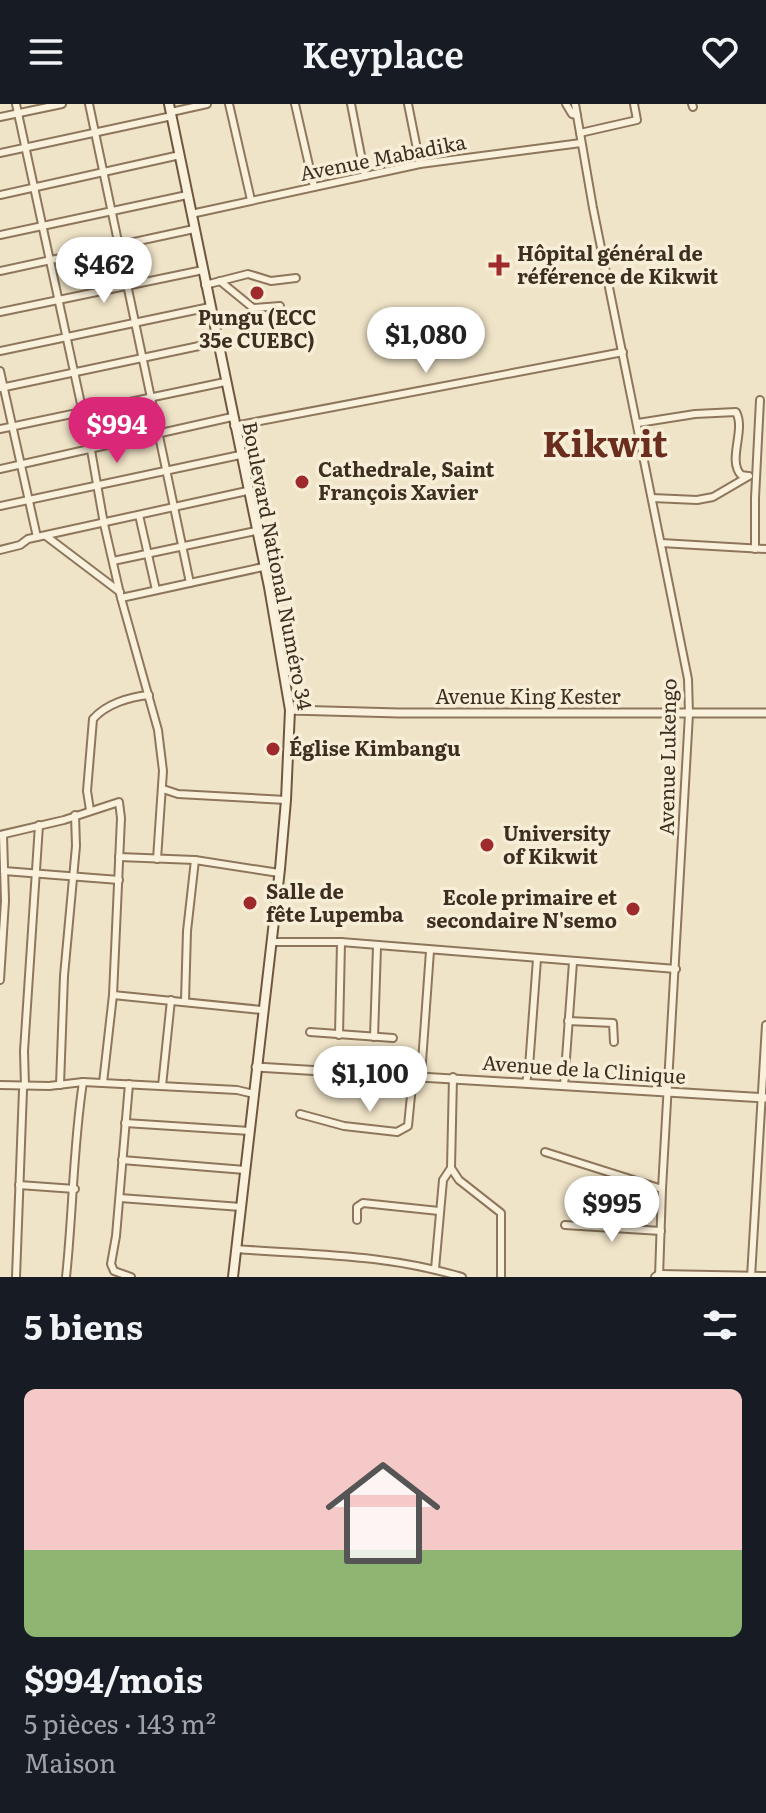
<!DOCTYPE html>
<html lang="fr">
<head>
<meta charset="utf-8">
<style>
  :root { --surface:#171b24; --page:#242831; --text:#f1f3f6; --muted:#9ea1a6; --line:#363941; --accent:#db2777 }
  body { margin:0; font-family:Literata,serif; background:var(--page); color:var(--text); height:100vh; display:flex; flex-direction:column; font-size:30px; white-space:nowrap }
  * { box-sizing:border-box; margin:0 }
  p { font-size:26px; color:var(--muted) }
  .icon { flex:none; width:44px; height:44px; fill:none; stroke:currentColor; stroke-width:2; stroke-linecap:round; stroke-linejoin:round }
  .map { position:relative; height:1173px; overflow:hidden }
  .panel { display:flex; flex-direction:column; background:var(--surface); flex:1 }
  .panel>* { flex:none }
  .price { position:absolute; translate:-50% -68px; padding:0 18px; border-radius:28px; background:#fff; color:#222; font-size:26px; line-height:52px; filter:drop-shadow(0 2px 4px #0008) }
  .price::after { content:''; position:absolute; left:50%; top:48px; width:24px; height:18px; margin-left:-12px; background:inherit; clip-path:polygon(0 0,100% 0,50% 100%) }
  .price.current { background:var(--accent); color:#fff }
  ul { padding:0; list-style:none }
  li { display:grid; align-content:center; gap:16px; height:424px; padding:0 24px }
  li+li { border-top:2px solid var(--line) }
  li span { display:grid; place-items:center; height:248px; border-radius:12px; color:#555 }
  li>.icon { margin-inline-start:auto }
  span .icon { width:144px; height:144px; fill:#fffc; stroke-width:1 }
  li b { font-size:34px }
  h2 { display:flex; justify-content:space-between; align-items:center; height:96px; padding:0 24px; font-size:34px }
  header { display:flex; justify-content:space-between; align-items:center; height:104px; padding:0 24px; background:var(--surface); font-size:36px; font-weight:600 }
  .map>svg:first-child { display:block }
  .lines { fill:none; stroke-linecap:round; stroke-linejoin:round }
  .minor-casing { stroke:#8d765c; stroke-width:10 }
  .tertiary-casing { stroke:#8d765c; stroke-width:11 }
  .secondary-casing { stroke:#6f573f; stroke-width:12 }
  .minor { stroke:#faf1dc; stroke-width:6 }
  .tertiary { stroke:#faf1dc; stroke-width:7 }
  .secondary { stroke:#faf1dc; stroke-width:8 }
  .poi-dot { fill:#9e2a2b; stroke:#f7eed8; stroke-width:3 }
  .labels { text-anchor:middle; stroke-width:7; stroke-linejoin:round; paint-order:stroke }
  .street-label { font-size:20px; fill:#3d2e20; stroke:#f7eed8 }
  .poi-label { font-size:20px; font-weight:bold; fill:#3d2e20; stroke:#f7eed8; text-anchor:start }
  .town-label { font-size:36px; font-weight:bold; fill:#6b2e1e; stroke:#f7eed8 }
</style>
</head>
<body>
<header><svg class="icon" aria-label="menu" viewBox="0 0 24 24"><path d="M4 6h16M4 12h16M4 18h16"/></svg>Keyplace<svg class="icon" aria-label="heart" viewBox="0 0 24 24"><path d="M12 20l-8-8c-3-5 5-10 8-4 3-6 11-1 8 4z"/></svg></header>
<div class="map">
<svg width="766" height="1173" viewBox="0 0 766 1173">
  <rect width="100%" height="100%" fill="#f0e4c8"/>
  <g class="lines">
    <defs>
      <g id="minor">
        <path d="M16,0L91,346L104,420L121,494L158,626L163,667L157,755"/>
        <path d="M89,0L190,479"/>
        <path d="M229,0L251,96"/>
        <path d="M295,0L314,83"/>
        <path d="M351,0L365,72"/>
        <path d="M408,0L420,60"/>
        <path d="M566,0L572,10L577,11"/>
        <path d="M575,0L593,104L688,575L689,610L662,1085L659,1173"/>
        <path d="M692,0L693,3"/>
        <path d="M171,8L207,0"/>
        <path d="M0,13L62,0"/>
        <path d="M580,29L637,16L634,0"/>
        <path d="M0,49L172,12"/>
        <path d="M0,91L180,51"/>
        <path d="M191,110L420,60L581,39"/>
        <path d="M0,131L187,91"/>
        <path d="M0,167L194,125"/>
        <path d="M220,177L253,204L280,202"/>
        <path d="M205,181L248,170L271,177L296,174"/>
        <path d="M0,208L203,166"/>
        <path d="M0,247L210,203"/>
        <path d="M0,267L37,433"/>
        <path d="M0,284L218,238"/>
        <path d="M638,319L695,310L736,308C746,326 727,356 741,371L748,372"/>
        <path d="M234,322L623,248"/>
        <path d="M0,325L225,278"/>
        <path d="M0,365L232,313"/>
        <path d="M652,394L697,396L713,393L749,372"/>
        <path d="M0,402L240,351"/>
        <path d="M139,411L156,486"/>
        <path d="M46,432L120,488"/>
        <path d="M661,439L766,445"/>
        <path d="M755,445V394L760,296"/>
        <path d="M0,446L20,441L28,435L247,387"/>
        <path d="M113,457L256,427"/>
        <path d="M121,494L263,463"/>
        <path d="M163,685L178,690L286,696"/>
        <path d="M90,706L87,687L93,615C106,600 129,593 149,591"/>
        <path d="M0,731L64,716L119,698L121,714L113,891L103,979"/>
        <path d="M119,753L195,756L279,769"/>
        <path d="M4,767L119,776"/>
        <path d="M271,838H341L676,865"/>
        <path d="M0,876L5,797L3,731"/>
        <path d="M113,891L262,906"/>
        <path d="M185,897L187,827L195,756"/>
        <path d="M568,917L613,919L614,938"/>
        <path d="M310,928L393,934"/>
        <path d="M339,931L341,838"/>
        <path d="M374,933L377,843"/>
        <path d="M421,972L430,847"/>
        <path d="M526,979L529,963L537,855"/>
        <path d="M129,980L116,1132L111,1160L114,1167L131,1173"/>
        <path d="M0,981L49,982L83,978L237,986L254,990"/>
        <path d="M60,981L64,872L76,742L75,711"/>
        <path d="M25,982L24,947L39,721"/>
        <path d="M162,982L171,896"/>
        <path d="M564,982L573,858"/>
        <path d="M300,1010L344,1022L397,1028L408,1022L413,971"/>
        <path d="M125,1019L250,1027"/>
        <path d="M545,1048L662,1085"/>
        <path d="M122,1056L245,1066"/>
        <path d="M451,1064L459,1076L501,1109V1173"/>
        <path d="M19,1081L75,1085"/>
        <path d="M120,1094L241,1103"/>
        <path d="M357,1116V1103L363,1099L439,1107"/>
        <path d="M565,1121L661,1127"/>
        <path d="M236,1145C315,1151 385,1150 462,1173"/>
        <path d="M435,1165L443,1076L451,1064L453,973"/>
        <path d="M16,1173L23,986"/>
        <path d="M66,1173C73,1108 73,1043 83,978"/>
        <path d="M655,1173L659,1170L766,1172"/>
        <path d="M751,1173L766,921"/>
      </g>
      <g id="tertiary">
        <path d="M290,606L399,609H766"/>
        <path d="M256,963L766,994"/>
      </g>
      <path id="secondary" d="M169,0L269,483L290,606L286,696L280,765L233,1173"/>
    </defs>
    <!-- minor casing -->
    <use href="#minor" class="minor-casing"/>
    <!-- tertiary casing -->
    <use href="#tertiary" class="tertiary-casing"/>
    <!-- secondary casing -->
    <use href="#secondary" class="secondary-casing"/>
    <!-- minor -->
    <use href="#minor" class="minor"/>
    <!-- tertiary -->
    <use href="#tertiary" class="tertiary"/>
    <!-- secondary -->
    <use href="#secondary" class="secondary"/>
  </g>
  <!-- markers -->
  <g class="poi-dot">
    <path d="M495 149h8v8h8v8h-8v8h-8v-8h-8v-8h8z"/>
    <circle cx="257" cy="189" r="8"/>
    <circle cx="302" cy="378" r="8"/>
    <circle cx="273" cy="645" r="8"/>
    <circle cx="487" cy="741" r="8"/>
    <circle cx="250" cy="799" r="8"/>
    <circle cx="633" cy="805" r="8"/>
  </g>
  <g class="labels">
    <!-- street labels -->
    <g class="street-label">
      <text transform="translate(383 54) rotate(-11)" y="7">Avenue Mabadika</text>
      <text transform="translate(277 462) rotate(79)" y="7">Boulevard National Numéro 34</text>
      <text x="528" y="600">Avenue King Kester</text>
      <text transform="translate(668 653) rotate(-89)" y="7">Avenue Lukengo</text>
      <text transform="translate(584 966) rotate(4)" y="7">Avenue de la Clinique</text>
    </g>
    <!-- poi labels -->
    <g class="poi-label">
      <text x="517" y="157">Hôpital général de<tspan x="517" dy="23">référence de Kikwit</tspan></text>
      <text x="257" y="221" text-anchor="middle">Pungu (ECC<tspan x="257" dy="23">35e CUEBC)</tspan></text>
      <text x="318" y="373">Cathedrale, Saint<tspan x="318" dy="23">François Xavier</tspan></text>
      <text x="289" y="652">Église Kimbangu</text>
      <text x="503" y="737">University<tspan x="503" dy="23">of Kikwit</tspan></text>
      <text x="266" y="795">Salle de<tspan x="266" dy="23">fête Lupemba</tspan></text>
      <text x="617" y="801" text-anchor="end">Ecole primaire et<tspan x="617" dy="23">secondaire N'semo</tspan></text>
    </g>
    <!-- town labels -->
    <g class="town-label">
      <text x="605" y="353">Kikwit</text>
    </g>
  </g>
</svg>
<b class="price" style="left:104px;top:201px">$462</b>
<b class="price" style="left:426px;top:271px">$1,080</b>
<b class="price current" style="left:117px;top:361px">$994</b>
<b class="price" style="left:370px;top:1010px">$1,100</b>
<b class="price" style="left:612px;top:1140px">$995</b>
</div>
<section class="panel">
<h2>5 biens<svg class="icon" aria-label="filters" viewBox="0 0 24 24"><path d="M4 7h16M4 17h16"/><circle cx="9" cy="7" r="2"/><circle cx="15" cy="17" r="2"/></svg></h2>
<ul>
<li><span style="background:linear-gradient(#f6c9c9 65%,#8fb573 0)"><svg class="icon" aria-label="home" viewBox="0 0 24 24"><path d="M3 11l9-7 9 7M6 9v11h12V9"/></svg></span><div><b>$994/mois</b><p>5 pièces · 143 m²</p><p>Maison</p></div></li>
</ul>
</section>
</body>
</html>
